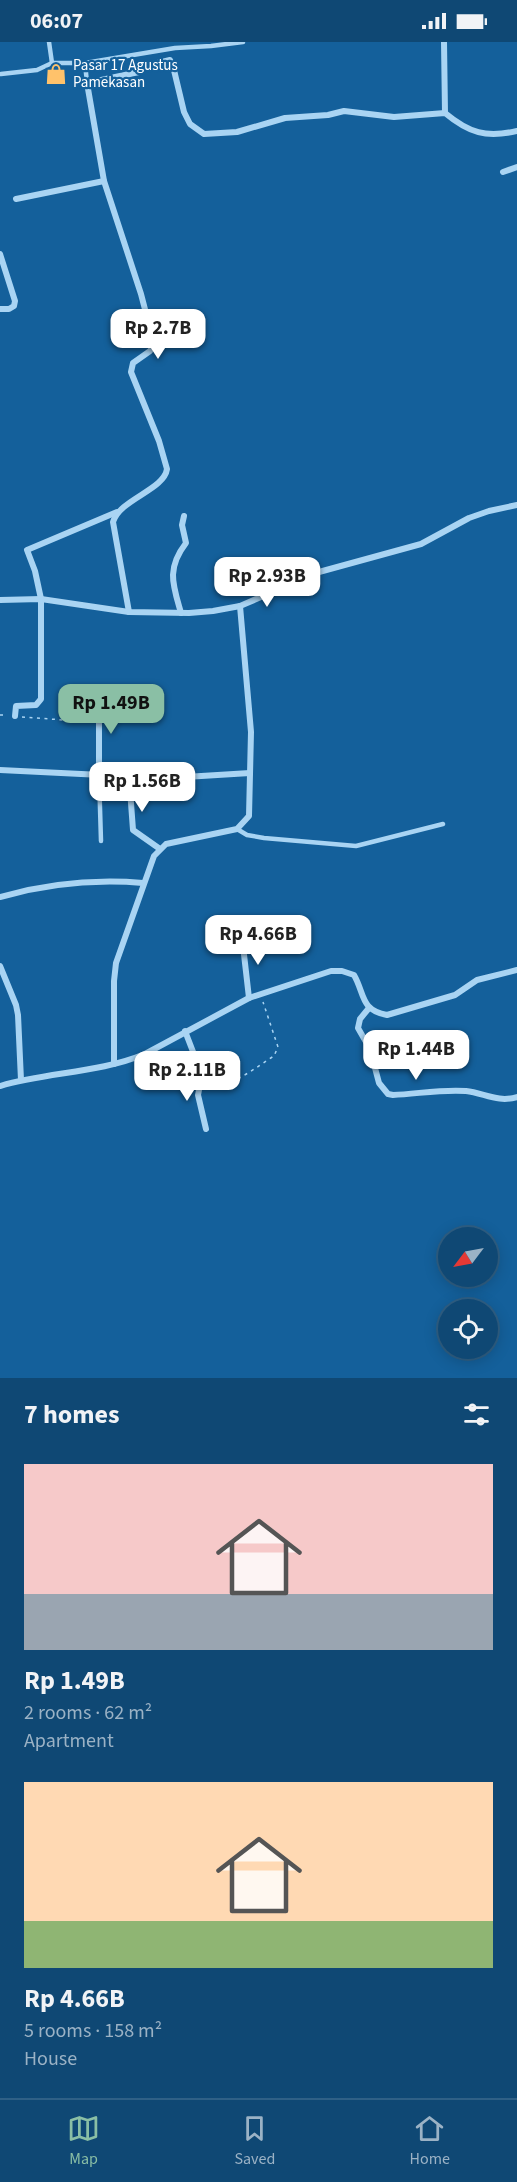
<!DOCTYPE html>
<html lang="en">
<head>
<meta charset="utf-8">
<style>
  :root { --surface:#0f4874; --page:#184f79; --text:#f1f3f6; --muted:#9bb2c5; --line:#2f6086; --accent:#8abfa5 }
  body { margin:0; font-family:"Source Sans 3",sans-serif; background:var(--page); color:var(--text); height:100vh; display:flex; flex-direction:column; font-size:22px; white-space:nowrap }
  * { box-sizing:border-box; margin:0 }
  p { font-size:20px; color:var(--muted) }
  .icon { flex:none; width:33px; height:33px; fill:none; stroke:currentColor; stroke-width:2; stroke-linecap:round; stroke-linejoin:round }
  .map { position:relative; height:1336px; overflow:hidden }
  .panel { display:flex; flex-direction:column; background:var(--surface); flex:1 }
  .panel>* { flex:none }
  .needle { width:39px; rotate:238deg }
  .tools { position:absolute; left:438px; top:1185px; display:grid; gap:12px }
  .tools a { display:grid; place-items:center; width:60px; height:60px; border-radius:50%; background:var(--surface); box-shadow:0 3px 15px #0003,0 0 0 2px var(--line); font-size:30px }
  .price { position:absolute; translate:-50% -51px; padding:0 14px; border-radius:12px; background:#fff; color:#222; font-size:20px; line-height:39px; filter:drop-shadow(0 2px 3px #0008) }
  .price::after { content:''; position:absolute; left:50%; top:36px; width:18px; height:14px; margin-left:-9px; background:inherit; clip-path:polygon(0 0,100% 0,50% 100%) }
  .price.active { background:var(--accent); color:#111 }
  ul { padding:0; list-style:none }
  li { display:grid; align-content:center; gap:12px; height:318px; padding:0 24px }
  li span { display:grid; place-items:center; height:186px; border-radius:0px; color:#555 }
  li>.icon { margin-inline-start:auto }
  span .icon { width:108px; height:108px; fill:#fffc; stroke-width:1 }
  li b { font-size:26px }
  h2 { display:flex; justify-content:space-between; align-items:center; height:72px; padding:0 24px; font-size:26px }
  .status { display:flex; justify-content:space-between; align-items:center; height:42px; padding:0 30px; background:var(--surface); direction:ltr }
  .status svg { height:16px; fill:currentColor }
  .menu { display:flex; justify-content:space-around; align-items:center; height:84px; border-top:2px solid var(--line); background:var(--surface); font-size:16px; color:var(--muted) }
  .menu a { display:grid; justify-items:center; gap:3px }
  .menu .active { color:var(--accent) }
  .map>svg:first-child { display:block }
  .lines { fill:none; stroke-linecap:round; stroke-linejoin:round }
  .path { stroke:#a9d4f3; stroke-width:1.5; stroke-dasharray:3 4.5; stroke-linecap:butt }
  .service { stroke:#a9d4f3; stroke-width:4.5 }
  .minor { stroke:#a9d4f3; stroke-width:6 }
  .labels { text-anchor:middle; stroke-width:4.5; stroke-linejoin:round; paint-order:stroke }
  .poi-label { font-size:15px; fill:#fff; stroke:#14609b; text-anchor:start }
</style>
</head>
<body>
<div class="status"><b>06:07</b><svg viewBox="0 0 49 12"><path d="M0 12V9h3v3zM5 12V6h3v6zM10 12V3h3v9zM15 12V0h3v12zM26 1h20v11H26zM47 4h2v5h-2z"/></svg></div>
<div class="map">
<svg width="517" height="1336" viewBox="0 0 517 1336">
  <rect width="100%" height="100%" fill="#14609b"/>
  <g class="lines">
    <!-- path -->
    <g class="path">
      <path d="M0,673H5"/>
      <path d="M22,675L92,680"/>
      <path d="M209,1040C229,1049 257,1024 274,1014L278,1005L263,960"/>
    </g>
    <!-- service -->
    <g class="service">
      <path d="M49,0L52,21"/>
      <path d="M1,32L37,28L52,21H85"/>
      <path d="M87,41L85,21L175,6L211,4L243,0"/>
      <path d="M99,733L101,799"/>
      <path d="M237,787L247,793L264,796L356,804L443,782"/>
    </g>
    <!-- minor -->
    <g class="minor">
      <path d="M444,0L445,71"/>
      <path d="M503,130L517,125"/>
      <path d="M16,157L104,139"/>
      <path d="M0,212L15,259L14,264L9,267H0"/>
      <path d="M0,558L41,557L129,570L189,571L213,569L240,564L319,530L421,502L469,476L489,469L517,463"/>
      <path d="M129,570L113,480C120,457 164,448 167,427L159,399L131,330L133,321L150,309L154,302L141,252L104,139L87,41L139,30L141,25L170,18L173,24L184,70L190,82L204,92L237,90L285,76L328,73L344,69L394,75L445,71C469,91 486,96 517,89"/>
      <path d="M181,571C173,543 166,527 186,501L182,483L184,474"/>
      <path d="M15,674L16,664L36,663L41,657V557L35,529L27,508L117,470"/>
      <path d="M0,728L142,735H185L250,731"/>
      <path d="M99,733V653"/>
      <path d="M129,734L133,788L160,807"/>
      <path d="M0,855C46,842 95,837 143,841"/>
      <path d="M242,895L249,956"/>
      <path d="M0,924L16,963L18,973L21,1038"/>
      <path d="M369,966L360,977L358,986L370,1007L379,1041L388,1052L393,1053C417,1052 442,1047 466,1049C484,1051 498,1061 517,1055"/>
      <path d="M185,989L202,1033L198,1053L206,1087"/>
      <path d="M114,1022V939L116,921L154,814L166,802L237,787L249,774L251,690L240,564"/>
      <path d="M0,1044C48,1030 99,1031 145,1012L249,956L331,929H342L354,933C365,952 360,968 387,973L455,953L477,938L517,928"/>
    </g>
  </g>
  <!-- icons -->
  <defs>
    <symbol id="shop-bare" viewBox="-9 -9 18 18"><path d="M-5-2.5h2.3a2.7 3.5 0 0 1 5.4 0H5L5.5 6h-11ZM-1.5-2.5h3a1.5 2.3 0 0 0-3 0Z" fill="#ffc26b" stroke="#14609b" stroke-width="2.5" paint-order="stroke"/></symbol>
  </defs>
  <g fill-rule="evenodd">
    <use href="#shop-bare" x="41" y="17" width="30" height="30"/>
  </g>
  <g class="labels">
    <!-- poi labels -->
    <g class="poi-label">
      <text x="73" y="28">Pasar 17 Agustus<tspan x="73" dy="17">Pamekasan</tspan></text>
    </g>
  </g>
</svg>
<div class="tools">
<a><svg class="needle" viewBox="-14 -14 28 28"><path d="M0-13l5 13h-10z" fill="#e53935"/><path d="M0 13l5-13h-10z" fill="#9bb2c5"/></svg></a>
<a><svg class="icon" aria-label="locate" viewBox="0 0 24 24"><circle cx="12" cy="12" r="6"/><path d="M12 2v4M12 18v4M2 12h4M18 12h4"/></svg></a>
</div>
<b class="price" style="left:158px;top:318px">Rp 2.7B</b>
<b class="price" style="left:267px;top:566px">Rp 2.93B</b>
<b class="price active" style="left:111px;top:693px">Rp 1.49B</b>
<b class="price" style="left:142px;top:771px">Rp 1.56B</b>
<b class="price" style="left:258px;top:924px">Rp 4.66B</b>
<b class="price" style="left:416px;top:1039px">Rp 1.44B</b>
<b class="price" style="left:187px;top:1060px">Rp 2.11B</b>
</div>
<section class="panel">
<h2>7 homes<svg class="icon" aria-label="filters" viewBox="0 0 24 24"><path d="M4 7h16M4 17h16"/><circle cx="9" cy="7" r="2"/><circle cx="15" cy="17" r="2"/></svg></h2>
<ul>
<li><span style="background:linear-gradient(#f6c9c9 70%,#9aa5b1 0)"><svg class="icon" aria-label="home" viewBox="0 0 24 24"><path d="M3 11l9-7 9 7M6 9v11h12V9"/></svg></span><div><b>Rp 1.49B</b><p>2 rooms · 62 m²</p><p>Apartment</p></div></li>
<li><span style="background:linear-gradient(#ffd9b3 75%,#8fb573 0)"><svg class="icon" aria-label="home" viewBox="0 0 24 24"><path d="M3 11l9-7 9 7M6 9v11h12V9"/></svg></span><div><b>Rp 4.66B</b><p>5 rooms · 158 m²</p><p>House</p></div></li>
</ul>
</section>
<nav class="menu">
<a class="active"><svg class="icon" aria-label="map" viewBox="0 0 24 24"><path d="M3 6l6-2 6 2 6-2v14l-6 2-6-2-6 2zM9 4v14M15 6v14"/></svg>Map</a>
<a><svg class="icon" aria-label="saved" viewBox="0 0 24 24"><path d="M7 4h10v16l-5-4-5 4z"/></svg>Saved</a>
<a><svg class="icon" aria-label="home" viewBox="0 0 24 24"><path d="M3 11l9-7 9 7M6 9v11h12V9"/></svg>Home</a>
</nav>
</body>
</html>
